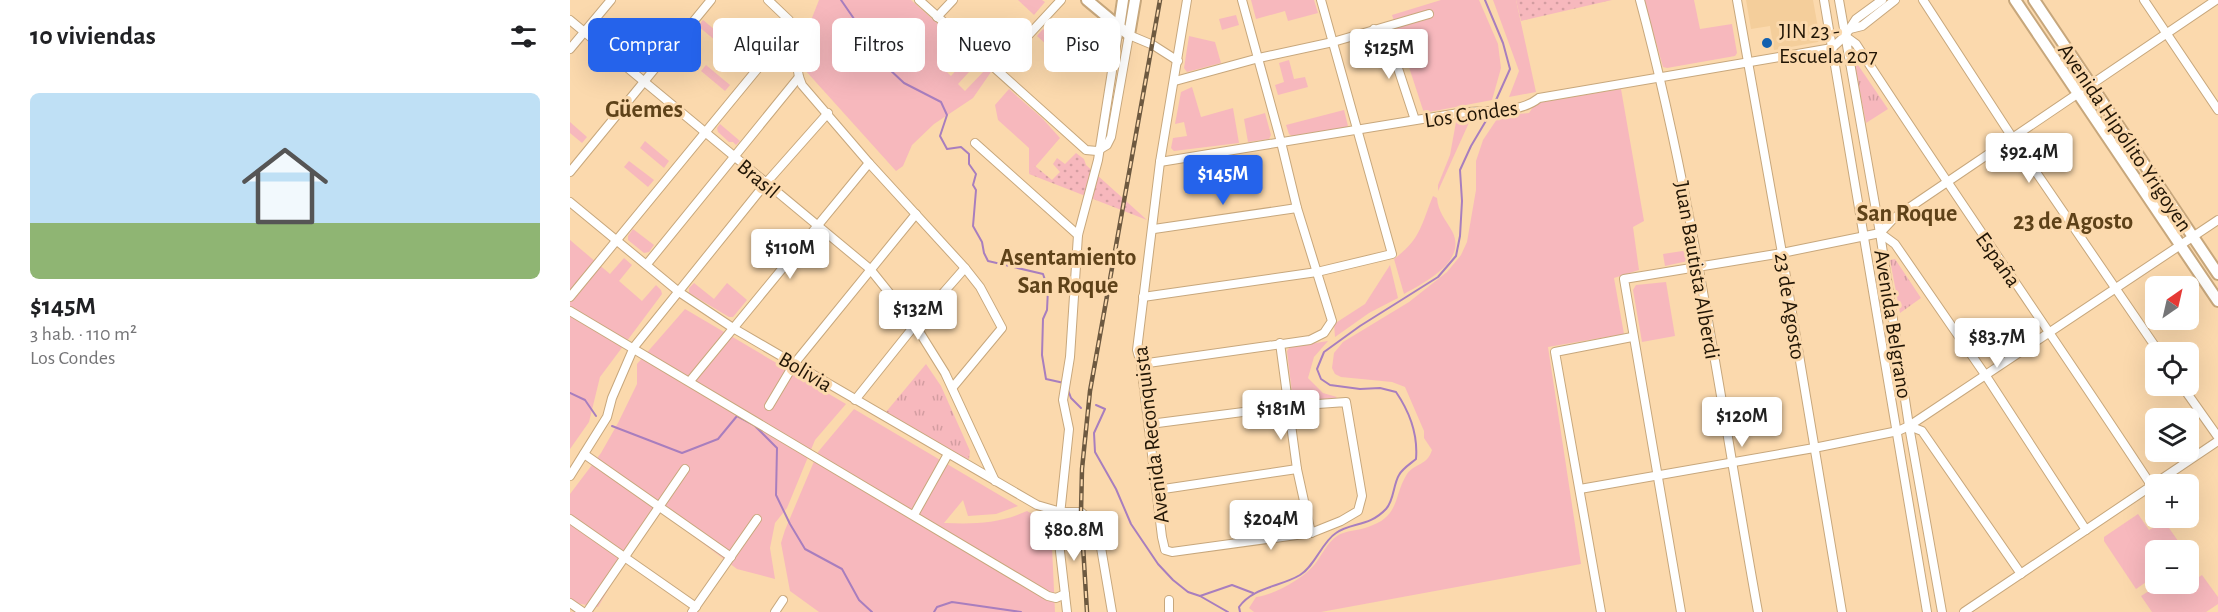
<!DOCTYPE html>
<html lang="es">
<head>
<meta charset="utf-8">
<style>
  :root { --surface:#fff; --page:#f6f6f6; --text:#202124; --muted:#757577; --line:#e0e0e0; --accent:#2563eb }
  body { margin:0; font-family:"Alegreya Sans",sans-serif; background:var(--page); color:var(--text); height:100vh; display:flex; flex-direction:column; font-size:22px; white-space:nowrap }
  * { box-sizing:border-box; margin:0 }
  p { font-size:20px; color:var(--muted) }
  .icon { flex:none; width:33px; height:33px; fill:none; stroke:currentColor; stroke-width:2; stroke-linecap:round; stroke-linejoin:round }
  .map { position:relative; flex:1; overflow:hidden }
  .drawer { display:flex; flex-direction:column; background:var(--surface); width:570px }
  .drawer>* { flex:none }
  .guide { position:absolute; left:18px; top:18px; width:570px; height:54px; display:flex; gap:12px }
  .needle { width:39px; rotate:34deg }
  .controls { position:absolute; left:1575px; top:276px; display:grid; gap:12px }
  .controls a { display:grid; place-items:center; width:54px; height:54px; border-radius:9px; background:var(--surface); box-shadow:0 6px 24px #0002; font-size:30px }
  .price { position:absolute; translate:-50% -51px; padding:0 14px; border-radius:6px; background:#fff; color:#222; font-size:20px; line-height:39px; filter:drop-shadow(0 2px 3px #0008) }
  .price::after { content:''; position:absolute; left:50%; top:36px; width:18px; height:14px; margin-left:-9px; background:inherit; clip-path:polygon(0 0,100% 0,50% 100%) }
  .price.on { background:var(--accent); color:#fff }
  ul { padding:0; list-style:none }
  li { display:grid; align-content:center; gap:12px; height:318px; padding:0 30px }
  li+li { border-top:2px solid var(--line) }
  li span { display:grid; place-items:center; height:186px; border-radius:9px; color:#555 }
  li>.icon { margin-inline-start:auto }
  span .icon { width:108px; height:108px; fill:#fffc; stroke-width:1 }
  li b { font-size:26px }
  h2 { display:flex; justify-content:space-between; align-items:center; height:72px; padding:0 30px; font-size:26px }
  .chip { padding:0 21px; border-radius:9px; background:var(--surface); box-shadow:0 6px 24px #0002; font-size:21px; line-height:54px }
  .chip.on { background:var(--accent); color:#fff }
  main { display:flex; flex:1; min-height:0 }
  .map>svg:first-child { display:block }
  .built { fill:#f4ce9b }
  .grass { fill:#f7b8bd }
  .park { fill:url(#park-tufts) }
  .garden { fill:url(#garden-dots) }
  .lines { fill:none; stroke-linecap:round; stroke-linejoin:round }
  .stream { stroke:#a87ebe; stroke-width:2 }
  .street-casing { stroke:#c7a77c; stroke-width:10 }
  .secondary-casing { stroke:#c7a77c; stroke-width:14 }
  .street { stroke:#fff; stroke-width:8 }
  .secondary { stroke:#fff; stroke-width:10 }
  .rail-casing { stroke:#6d5940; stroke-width:4.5 }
  .rail { stroke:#fbd9ad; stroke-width:2; stroke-dasharray:7; stroke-linecap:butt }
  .poi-dot { fill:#1360af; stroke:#fbd9ad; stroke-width:2 }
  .labels { text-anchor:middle; stroke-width:6; stroke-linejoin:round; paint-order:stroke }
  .poi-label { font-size:22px; fill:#211505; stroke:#fbd9ad; text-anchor:start }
  .street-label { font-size:22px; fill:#211505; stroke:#fbd9ad }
  .neighbourhood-label { font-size:24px; font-weight:bold; fill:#5e4219; stroke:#fbd9ad }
</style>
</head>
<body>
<main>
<section class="drawer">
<h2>10 viviendas<svg class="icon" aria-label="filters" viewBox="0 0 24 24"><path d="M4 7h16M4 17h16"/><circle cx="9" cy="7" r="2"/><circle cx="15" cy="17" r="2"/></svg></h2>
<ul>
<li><span style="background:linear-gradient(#bfe0f5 70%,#8fb573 0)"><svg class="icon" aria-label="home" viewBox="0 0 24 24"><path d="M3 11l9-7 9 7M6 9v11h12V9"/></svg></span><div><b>$145M</b><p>3 hab. · 110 m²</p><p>Los Condes</p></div></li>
</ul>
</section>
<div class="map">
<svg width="1648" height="612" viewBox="0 0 1648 612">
  <defs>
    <pattern id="park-tufts" width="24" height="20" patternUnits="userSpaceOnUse" patternTransform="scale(1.5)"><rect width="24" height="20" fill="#f7b8bd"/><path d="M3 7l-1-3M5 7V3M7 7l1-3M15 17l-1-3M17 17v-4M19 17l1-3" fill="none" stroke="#d39da1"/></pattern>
    <pattern id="garden-dots" width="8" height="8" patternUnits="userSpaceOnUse" patternTransform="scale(1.5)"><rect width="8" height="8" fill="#f7b8bd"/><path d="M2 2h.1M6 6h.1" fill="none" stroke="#d39da1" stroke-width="1.8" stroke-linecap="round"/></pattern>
  </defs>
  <rect width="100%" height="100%" fill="#fbd9ad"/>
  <!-- built -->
  <path class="built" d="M1176,0H1243L1250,39L1248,42L1204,50L1200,26L1181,29Z"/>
  <!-- grass -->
  <g class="grass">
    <path d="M249,0H341L394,47L374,69L381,76L401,54L409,61L388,84L395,91L417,68L421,72L403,98L364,124L342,145L333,166L326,171L235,70L236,33Z"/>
    <path d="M448,0H472L475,2L464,15Z"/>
    <path d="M681,0H744L748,13L718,21L715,11L686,19Z"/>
    <path d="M871,0H909L928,44L931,68L922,100L854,113L822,15Z"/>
    <path d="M923,0H946L966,92L939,97L949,71Z"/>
    <path d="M1074,0H1124L1130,29L1162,24L1167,53L1165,56L1097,68L1093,67Z"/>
    <path d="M666,15L669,25L652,30L649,19Z"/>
    <path d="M133,20L157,40L163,33L187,53L182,59L158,40L152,46L128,26Z"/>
    <path d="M473,29L505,57L498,64L467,36Z"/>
    <path d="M619,36L645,42L651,63L617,72L614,68Z"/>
    <path d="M719,60L724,79L735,77L738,87L708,95L705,85L714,82L709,63Z"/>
    <path d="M136,65L160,85L155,91L131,71Z"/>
    <path d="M622,87L631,117L663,108L669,143L604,151L601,148L603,138L617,136L614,122L605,124L611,92Z"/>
    <path d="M439,89L472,118L490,138L459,174V148L428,120L425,105Z"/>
    <path d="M1051,89L1074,221L1063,227L1069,270L1044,278L1054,334L978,347L1011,564L751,612H684L679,608L686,597C704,595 733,579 745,564C752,555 757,543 767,536C776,530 788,531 798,527C831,516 823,496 837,474C845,463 857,466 862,450L854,438V431L835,387L822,382L771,377L765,374L762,368L764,353L773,342L839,302L877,272L891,255L897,242L906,190V161L913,140L929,116L959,113L965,104L972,102Z"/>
    <path d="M774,110L778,126L776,129L722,136L719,134L716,125Z"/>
    <path d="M695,113L701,135L699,139L678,142L674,119Z"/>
    <path d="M893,116H902L868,191V185L880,155L886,122Z"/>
    <path d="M0,122L17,137L12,143L0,133Z"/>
    <path d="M150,124L170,141L166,145L163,142H159L148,132L147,128Z"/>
    <path d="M75,141L99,161L94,168L70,148Z"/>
    <path d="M59,161L84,180L78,187L54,167Z"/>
    <path d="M863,196L867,198C868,212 876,220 882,231C898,261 855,282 834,294L824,259C851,239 851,225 863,196Z"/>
    <path d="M63,229L84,245L79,252L74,253L58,240V236Z"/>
    <path d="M0,240L40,274L54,258L62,265L49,281L72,301L86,285L91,290L92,294L30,377L19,422L0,449Z"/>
    <path d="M1119,250L1121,257L1118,261L1095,266L1093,254Z"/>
    <path d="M820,265L828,298L799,313L765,337L764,324L795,304Z"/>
    <path d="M1096,282L1105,336L1072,342L1063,290L1066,285Z"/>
    <path d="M124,283L144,299L157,283L177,300L163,317H159L119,293V288Z"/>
    <path d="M115,309L276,404L245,440L217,508L205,523L200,548L205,579L167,569L86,508L28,607L0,602V494L31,453L48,423L67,384V364Z"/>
    <path d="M758,341L744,357L738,378L753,393L767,397L764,399L730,400L722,393L717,351L720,347Z"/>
    <path d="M284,409L448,506L426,514L398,516L393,500L374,523C405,524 428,524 457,511L481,525L485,612H249L220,591L211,543L215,530L248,452Z"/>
    <path d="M1581,506L1585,509L1586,518H1592L1613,548L1610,550H1586L1585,576L1566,589L1534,541V537L1568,514L1579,530L1586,526L1575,510Z"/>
    <path d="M1632,575L1648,597V604L1636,612H1582L1571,596L1590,584H1600L1606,592Z"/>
  </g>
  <!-- park -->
  <g class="park">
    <path d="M1288,65L1318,109L1296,123L1285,66Z"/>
    <path d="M1325,259L1351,298L1330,313L1320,260Z"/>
    <path d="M356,364L371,386L400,451L399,459H394L316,412Z"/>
  </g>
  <!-- garden -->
  <g class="garden">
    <path d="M946,0H1042L951,21Z"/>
    <path d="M506,153L514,159L516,165L577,220L459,174L465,166L482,180L490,172L483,164L487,158L495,164Z"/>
  </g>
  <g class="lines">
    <!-- stream -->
    <g class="stream">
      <path d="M271,0L318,68L334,83L371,102L377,115L370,136L377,149L391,147L399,154V164L406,174L403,185L406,190L403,226L412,242L414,253L418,261L473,274L478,289L477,310L473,319L472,355L476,379L494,383"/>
      <path d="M915,0L933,43L940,69L922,109"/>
      <path d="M498,390L501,398L511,408"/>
      <path d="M0,393L15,400L26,416"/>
      <path d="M526,405L535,409L524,433L525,452L546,489L561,524L588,564L603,580L618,592L630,596L662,585L683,593"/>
      <path d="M42,426L112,453L148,439L167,416L184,425L207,448L206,495L220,524L235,549L272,569L289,600L302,612"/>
      <path d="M630,596L658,612"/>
      <path d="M364,612L367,607L382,602L451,612"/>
      <path d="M670,612L669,607C683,587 710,587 730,575C745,566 752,542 766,533C782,522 799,527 816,509C824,501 823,485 829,475C832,469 840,464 846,459C848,435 839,411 826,392L810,388L790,389L760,385L751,379L747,369L754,352L790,326L868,277L886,256L890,236L892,201L890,170L901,146L920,114"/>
    </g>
    <defs>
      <g id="street">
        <path d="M198,0L219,20L229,77L232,85L299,163L395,268L410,287L432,328L383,387"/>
        <path d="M349,0L516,150L527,151"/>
        <path d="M1070,0C1124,201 1151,408 1188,612"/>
        <path d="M1167,0L1212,253L1272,612"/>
        <path d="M1254,0L1357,612"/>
        <path d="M1269,0L1310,233L1339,426L1372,612"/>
        <path d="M1353,0L1442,137L1589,352"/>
        <path d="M1574,0L1648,110"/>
        <path d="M367,17L383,0"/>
        <path d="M0,20L300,269L345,325L375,373L425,481"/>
        <path d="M804,29L815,36L821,47L845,120"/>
        <path d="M1280,29L1292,26L1325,0"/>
        <path d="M1275,36L1286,44C1382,192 1484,337 1581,485"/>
        <path d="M0,49L41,0"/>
        <path d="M427,69L491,0"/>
        <path d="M605,81L689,58L763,42L859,14"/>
        <path d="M405,143L508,235"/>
        <path d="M527,151L537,145L541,137L559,35L583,45L608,61"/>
        <path d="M590,162C690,145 790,129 889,113C915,109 948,115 969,98L1262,48L1275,36L1286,19L1312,0"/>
        <path d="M0,172L141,0"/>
        <path d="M0,202L109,292L163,328L467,505L491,512H511L524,523L528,530L542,612"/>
        <path d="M584,229L727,208"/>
        <path d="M1310,233L1324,218L1646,0"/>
        <path d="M1310,233L1325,244L1416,376L1516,530"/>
        <path d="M77,264L229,77"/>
        <path d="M0,297L221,28"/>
        <path d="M573,297L747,272L822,254L751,0"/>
        <path d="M0,311L478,596L486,598L495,594"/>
        <path d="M710,343L727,469L741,533"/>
        <path d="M571,364L740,340L754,333L762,321L727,208L711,142L672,0"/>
        <path d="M120,381L299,163"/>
        <path d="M1612,386L1648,437"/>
        <path d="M285,400L345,325L395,268"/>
        <path d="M199,406L224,364L346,214"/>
        <path d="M580,424L720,406L776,402L792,496L788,511L771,521L741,533L602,552L595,550L592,537L571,364L567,350L590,162L617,0"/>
        <path d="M1339,426L1352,431L1451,574"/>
        <path d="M14,454L161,557"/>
        <path d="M0,476L37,417L42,398L64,347L196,183L258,113"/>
        <path d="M1010,489L1244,448L1328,431L1339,426L1648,220"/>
        <path d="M587,490L727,469"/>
        <path d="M345,513L378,454"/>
        <path d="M0,519L126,607"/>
        <path d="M599,600V612"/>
        <path d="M0,603L13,612"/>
        <path d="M17,612L115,469"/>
        <path d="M122,612L187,519"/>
        <path d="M205,612L213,600"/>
        <path d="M497,612L488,534L499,429L493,400L500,357L508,235L528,160L549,27"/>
        <path d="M1031,612L985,352L1062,337"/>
        <path d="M1111,612L1054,279L1212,253L1310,233"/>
        <path d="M1394,612L1648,441"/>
      </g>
      <g id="secondary">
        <path d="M517,0L559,35L565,0"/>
        <path d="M1445,0L1648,301"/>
        <path d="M1464,0L1648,274"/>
        <path d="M549,27L553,0"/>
      </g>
    </defs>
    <!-- street casing -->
    <use href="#street" class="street-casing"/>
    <!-- secondary casing -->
    <use href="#secondary" class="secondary-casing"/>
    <!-- street -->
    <use href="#street" class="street"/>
    <!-- secondary -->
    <use href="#secondary" class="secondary"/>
    <defs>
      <path id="rail" d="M517,612L511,512L512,469L520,391L590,0"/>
    </defs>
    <!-- rail casing -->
    <use href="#rail" class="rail-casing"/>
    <!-- rail -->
    <use href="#rail" class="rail"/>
  </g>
  <!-- markers -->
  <circle class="poi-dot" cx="1197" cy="43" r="6"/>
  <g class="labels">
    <!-- poi labels -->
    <g class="poi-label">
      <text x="1209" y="38">JIN 23 -<tspan x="1209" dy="25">Escuela 207</tspan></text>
    </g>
    <!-- street labels -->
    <g class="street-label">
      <text transform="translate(901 113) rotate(-8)" y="8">Los Condes</text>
      <text transform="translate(1556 137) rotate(56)" y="8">Avenida Hipólito Yrigoyen</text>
      <text transform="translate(189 178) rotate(40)" y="8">Brasil</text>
      <text transform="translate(1429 259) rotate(55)" y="8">España</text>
      <text transform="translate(1128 270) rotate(80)" y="8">Juan Bautista Alberdi</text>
      <text transform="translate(1221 306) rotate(81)" y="8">23 de Agosto</text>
      <text transform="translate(1324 324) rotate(81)" y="8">Avenida Belgrano</text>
      <text transform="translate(236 371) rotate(31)" y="8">Bolivia</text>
      <text transform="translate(580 435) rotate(-97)" y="8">Avenida Reconquista</text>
    </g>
    <!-- neighbourhood labels -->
    <g class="neighbourhood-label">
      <text x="74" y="117">Güemes</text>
      <text x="1337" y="221">San Roque</text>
      <text x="1503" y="229">23 de Agosto</text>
      <text x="498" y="265">Asentamiento<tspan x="498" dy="28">San Roque</tspan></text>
    </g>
  </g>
</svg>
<div class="controls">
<a><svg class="needle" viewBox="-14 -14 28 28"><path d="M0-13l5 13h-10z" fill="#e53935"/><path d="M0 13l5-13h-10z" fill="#757577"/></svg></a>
<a><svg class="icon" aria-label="locate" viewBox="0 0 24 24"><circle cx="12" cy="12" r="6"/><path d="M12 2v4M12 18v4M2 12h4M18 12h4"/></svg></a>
<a><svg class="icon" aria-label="layers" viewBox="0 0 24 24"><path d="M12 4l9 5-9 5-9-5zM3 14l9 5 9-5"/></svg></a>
<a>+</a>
<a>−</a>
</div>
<b class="price" style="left:819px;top:80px">$125M</b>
<b class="price" style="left:1459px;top:184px">$92.4M</b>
<b class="price on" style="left:653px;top:206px">$145M</b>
<b class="price" style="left:220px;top:280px">$110M</b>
<b class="price" style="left:348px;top:341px">$132M</b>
<b class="price" style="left:1427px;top:369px">$83.7M</b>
<b class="price" style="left:711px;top:441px">$181M</b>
<b class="price" style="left:1172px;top:448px">$120M</b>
<b class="price" style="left:701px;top:551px">$204M</b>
<b class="price" style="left:504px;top:562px">$80.8M</b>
<div class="guide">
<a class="chip on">Comprar</a>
<a class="chip">Alquilar</a>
<a class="chip">Filtros</a>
<a class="chip">Nuevo</a>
<a class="chip">Piso</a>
</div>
</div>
</main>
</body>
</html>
